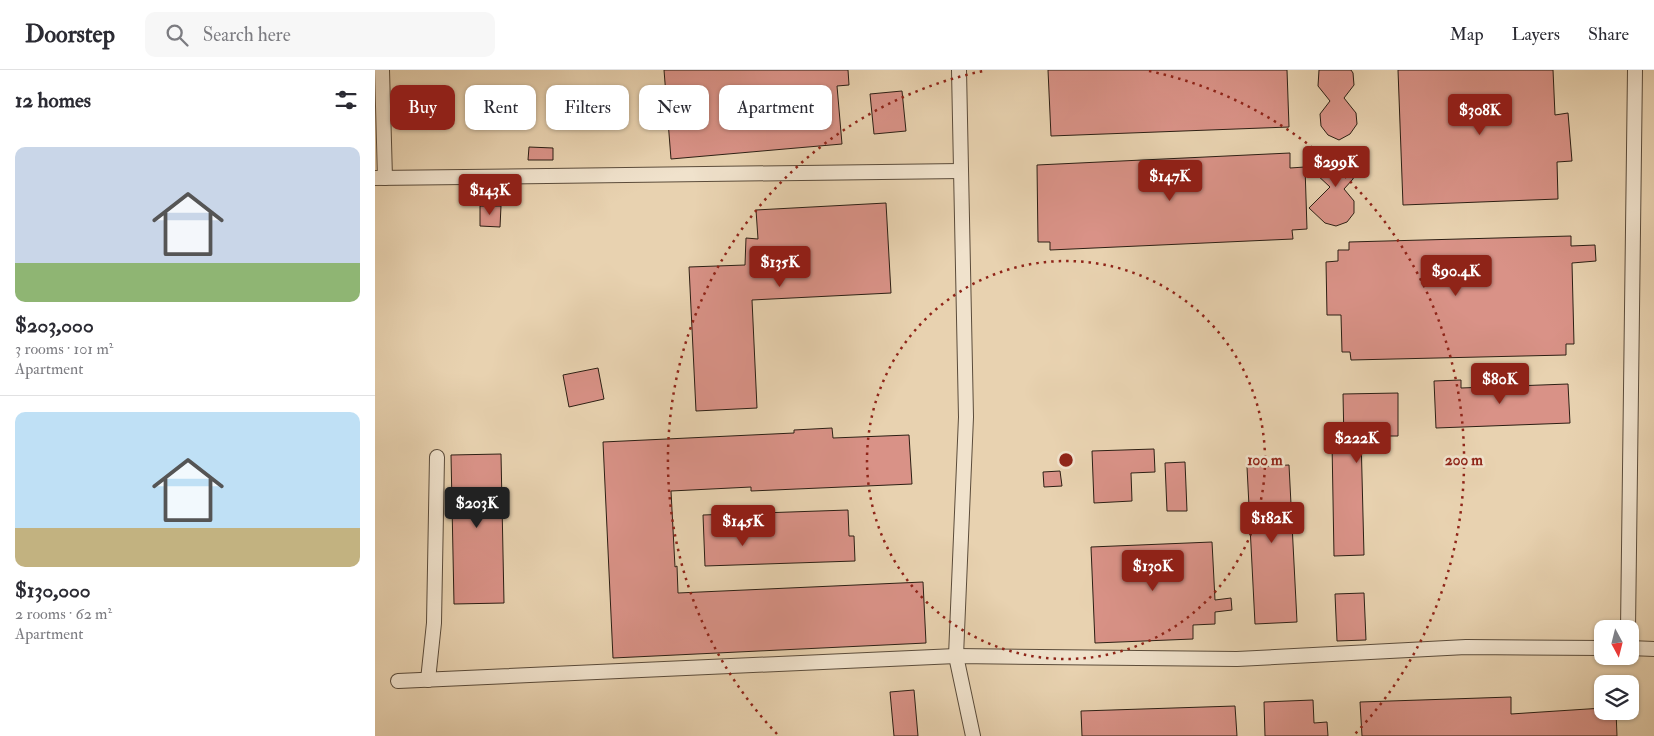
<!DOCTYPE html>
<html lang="en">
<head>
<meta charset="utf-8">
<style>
  :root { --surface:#fff; --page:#f7f7f7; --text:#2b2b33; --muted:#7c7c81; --line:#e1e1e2; --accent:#8f2418 }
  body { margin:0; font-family:"IM FELL Double Pica",serif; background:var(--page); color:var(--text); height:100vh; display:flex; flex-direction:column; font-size:19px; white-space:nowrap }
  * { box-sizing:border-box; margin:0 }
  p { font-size:16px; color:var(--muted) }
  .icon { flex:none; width:28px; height:28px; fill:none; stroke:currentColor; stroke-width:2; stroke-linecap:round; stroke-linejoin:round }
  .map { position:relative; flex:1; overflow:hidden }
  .panel { display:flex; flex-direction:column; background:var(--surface); width:375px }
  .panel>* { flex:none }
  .banner { position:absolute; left:15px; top:15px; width:475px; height:45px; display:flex; gap:10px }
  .needle { width:32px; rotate:173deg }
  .tools { position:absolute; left:1219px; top:550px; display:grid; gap:10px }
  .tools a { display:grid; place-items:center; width:45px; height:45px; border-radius:10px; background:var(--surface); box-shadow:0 1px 4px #0004; font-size:25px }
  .price { position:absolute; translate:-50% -42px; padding:0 11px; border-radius:5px; background:var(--accent); color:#fff; font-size:16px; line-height:32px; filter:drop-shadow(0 1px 2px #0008) }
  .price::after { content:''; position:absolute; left:50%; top:30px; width:15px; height:11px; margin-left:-8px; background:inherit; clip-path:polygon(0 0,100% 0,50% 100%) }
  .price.selected { background:#222; color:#fff }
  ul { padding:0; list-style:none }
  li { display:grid; align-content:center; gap:10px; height:265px; padding:0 15px }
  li+li { border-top:1px solid var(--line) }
  li span { display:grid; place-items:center; height:155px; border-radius:10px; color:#555 }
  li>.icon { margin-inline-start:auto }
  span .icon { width:90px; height:90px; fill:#fffc; stroke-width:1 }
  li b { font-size:21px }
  h2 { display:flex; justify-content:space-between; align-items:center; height:60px; padding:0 15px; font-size:21px }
  .pill { padding:0 18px; border-radius:10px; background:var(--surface); box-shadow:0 1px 4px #0004; font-size:18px; line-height:45px }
  .pill.selected { background:var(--accent); color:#fff }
  header { display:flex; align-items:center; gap:30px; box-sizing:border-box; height:70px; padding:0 25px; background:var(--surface); border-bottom:1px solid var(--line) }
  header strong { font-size:24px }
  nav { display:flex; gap:28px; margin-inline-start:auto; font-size:18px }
  .search { width:350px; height:45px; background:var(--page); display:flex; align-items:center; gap:12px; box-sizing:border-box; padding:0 18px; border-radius:10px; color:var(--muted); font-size:19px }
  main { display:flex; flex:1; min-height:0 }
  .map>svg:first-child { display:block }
  .building { fill:#d99287; stroke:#2c1f14 }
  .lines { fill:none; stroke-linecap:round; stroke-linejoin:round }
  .minor-casing { stroke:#5b4c3b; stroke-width:16 }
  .minor { stroke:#f0e2cc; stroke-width:14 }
  .ring { fill:none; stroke:#8f2418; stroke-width:2.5; stroke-dasharray:2.5 5 }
  .centre { fill:#8f2418; stroke:#f0e2cc; stroke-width:2.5 }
  .ring-label { font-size:15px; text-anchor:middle; font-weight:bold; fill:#8f2418; stroke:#f0e2cc; stroke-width:5; stroke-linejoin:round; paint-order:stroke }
</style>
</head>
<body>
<header>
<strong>Doorstep</strong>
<div class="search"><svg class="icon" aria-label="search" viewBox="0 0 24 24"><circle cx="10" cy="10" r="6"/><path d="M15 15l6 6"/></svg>Search here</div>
<nav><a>Map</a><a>Layers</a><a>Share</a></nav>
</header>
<main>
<section class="panel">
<h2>12 homes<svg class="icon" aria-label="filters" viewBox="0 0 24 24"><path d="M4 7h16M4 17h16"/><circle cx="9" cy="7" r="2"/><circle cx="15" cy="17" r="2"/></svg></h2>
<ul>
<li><span style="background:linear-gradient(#c9d6e8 75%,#8fb573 0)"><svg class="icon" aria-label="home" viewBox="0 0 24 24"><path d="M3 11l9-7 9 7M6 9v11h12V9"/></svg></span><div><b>$203,000</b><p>3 rooms · 101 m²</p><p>Apartment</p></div></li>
<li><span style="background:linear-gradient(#bfe0f5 75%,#c2b280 0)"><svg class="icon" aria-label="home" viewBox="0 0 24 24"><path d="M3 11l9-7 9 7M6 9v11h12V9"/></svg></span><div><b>$130,000</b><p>2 rooms · 62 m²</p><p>Apartment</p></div></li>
</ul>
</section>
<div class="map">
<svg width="1279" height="666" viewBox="0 0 1279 666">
  <rect width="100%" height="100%" fill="#e8d2b0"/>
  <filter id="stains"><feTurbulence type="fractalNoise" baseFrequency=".004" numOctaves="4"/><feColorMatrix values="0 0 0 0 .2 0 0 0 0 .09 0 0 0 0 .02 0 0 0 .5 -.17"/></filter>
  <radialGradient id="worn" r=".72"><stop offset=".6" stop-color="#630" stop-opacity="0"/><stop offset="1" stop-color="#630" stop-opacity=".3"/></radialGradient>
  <!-- building -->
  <g class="building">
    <path d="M289,0H473L474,15L462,16L467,74L296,89Z"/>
    <path d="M673,0H912L914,57L676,66Z"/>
    <path d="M944,0H976L978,3L979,15L969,28L981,43L982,54L975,64L964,70L953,65L946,56L945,44L955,31L943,16Z"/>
    <path d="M1023,0H1178L1180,45L1193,43L1197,91L1182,92L1183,129L1028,135Z"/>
    <path d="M527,21L531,61L499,64L495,24Z"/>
    <path d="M154,77L178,78V90H153Z"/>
    <path d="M961,77L978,87L981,98L978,109L969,119L979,131V143L972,152L961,156L950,153L934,138L955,117L940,103L947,88Z"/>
    <path d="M915,83V98L930,97L932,159L917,160L918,169L675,180V172H663L662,95Z"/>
    <path d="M511,133L516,223L377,230L382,338L321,341L314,197L370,195L371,168L383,169L381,140Z"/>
    <path d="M105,136H126L125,157L105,156Z"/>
    <path d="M1196,166V176L1220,175L1221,191L1197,193L1199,274H1191V285L976,290L975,282H967L966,245H952L951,192L963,191V180H974V172Z"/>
    <path d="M223,298L229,329L194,337L188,305Z"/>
    <path d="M1086,310V318L1193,314L1195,353L1061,358L1059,311Z"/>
    <path d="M1023,323V366H986L989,485L959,486L957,372H969L968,324Z"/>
    <path d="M457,358L458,368L534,365L537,414L376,421V417L296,421L300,497L302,496L303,523L548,512L551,573L238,588L228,372L419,363V360Z"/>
    <path d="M779,379L780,402L756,403L757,431L719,433L717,381Z"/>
    <path d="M126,384L129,533L79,534L76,385Z"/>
    <path d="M810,392L812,441H792L790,393Z"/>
    <path d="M914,395L922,552L880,554L872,397Z"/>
    <path d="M685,401L687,416L669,417L668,402Z"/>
    <path d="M473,440L474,466H479L480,491L330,496L328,445Z"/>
    <path d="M837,472L840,530L856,528L857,540L840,542V554L818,555V569L720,573L716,477Z"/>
    <path d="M989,523L991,570L962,571L960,524Z"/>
    <path d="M539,620L543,666H519L515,622Z"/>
    <path d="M1136,627V644L1228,638V641H1241L1242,666H987L985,632Z"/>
    <path d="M938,630L939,653L952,652L953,666H890L889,632Z"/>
    <path d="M860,636L862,666H707L706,641Z"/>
  </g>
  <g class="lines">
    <defs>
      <g id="minor">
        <path d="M7,0L10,108"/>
        <path d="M584,0L591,347L581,586L598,666"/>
        <path d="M0,108L586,101"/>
        <path d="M1253,559L1260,0"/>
        <path d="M1255,578L1279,579"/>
        <path d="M53,610L59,553L62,387"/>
        <path d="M23,611L581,586L862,589L1091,577L1228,578"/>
      </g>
    </defs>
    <!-- minor casing -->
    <use href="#minor" class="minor-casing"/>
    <!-- minor -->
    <use href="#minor" class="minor"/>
  </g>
  <!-- distance rings -->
  <g class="ring">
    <circle cx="691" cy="390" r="199"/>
    <path d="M402 664A398 398 0 0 1 608 1M774 1A398 398 0 0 1 980 664"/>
  </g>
  <circle cx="691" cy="390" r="8" class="centre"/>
  <g class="ring-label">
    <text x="890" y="395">100 m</text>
    <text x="1089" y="395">200 m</text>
  </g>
  <rect width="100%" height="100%" filter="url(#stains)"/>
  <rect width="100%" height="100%" fill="url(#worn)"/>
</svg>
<div class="tools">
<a><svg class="needle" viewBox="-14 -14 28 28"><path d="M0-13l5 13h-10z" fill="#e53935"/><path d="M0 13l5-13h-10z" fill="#7c7c81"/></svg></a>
<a><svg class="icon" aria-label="layers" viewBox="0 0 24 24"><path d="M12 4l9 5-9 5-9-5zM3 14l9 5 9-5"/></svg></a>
</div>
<b class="price" style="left:1105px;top:66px">$308K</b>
<b class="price" style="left:961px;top:118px">$299K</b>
<b class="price" style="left:795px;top:132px">$147K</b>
<b class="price" style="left:115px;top:146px">$143K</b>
<b class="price" style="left:405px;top:218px">$135K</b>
<b class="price" style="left:1081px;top:227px">$90.4K</b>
<b class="price" style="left:1125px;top:335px">$80K</b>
<b class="price" style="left:982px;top:394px">$222K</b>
<b class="price selected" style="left:102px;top:459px">$203K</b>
<b class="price" style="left:897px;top:474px">$182K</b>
<b class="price" style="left:368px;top:477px">$145K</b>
<b class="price" style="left:778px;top:522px">$130K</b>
<div class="banner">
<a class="pill selected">Buy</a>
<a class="pill">Rent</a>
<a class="pill">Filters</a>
<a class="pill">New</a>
<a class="pill">Apartment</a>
</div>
</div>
</main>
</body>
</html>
